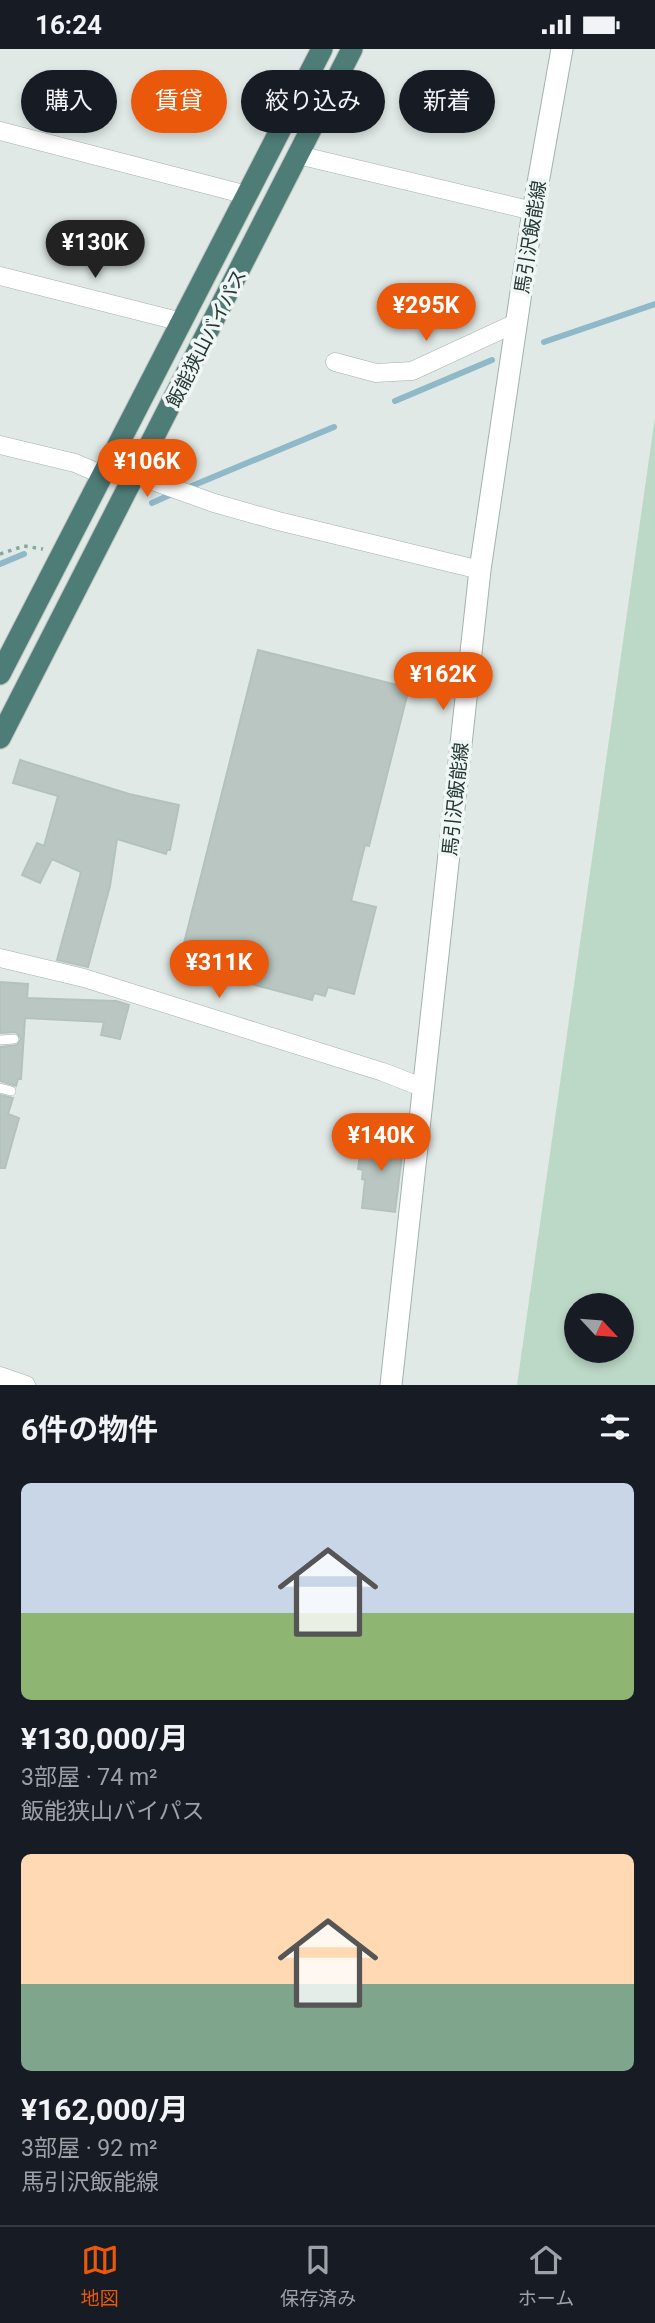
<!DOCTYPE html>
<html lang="ja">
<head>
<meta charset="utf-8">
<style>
  :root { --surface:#171b24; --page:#20242c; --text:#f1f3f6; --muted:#9ea1a6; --line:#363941; --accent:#ea580c }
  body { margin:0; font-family:Roboto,"Noto Sans JP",sans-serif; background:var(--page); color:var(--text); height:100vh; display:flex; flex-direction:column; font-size:26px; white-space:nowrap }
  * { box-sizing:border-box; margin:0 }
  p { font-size:23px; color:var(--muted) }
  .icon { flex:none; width:38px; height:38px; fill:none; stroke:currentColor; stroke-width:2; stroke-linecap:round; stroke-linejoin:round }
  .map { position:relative; height:1336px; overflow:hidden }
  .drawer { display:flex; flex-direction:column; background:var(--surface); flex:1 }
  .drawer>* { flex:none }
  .top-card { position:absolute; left:21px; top:21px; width:614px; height:63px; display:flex; gap:14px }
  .needle { width:46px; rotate:116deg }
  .fabs { position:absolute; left:564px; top:1244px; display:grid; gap:14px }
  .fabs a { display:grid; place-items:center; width:70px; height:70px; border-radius:50%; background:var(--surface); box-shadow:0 4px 10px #0003; font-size:35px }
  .price { position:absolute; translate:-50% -60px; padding:0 16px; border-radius:24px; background:var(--accent); color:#fff; font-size:23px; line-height:46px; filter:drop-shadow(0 2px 4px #0008) }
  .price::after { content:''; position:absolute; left:50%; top:42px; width:21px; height:16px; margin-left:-10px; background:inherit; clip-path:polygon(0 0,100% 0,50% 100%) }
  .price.on { background:#222; color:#fff }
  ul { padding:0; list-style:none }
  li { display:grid; align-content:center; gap:14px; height:371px; padding:0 21px }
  li span { display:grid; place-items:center; height:217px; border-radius:10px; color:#555 }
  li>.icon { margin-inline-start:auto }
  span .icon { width:126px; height:126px; fill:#fffc; stroke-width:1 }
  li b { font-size:30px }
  h2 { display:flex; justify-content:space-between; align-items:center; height:84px; padding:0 21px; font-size:30px }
  .chip { padding:0 24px; border-radius:32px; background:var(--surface); box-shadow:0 4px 10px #0003; font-size:24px; line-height:63px }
  .chip.on { background:var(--accent); color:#fff }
  .status { display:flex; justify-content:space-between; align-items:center; height:49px; padding:0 35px; background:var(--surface); direction:ltr }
  .status svg { height:19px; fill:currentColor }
  .dock { display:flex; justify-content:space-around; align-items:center; height:98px; border-top:2px solid var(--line); background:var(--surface); font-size:19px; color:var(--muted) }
  .dock a { display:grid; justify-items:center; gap:4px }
  .dock .on { color:var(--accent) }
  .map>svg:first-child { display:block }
  .green { fill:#bcd8c6; fill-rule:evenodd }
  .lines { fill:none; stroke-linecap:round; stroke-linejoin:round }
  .stream { stroke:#8fb8c8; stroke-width:6 }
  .building { fill:#b9c6c2; stroke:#b4c2bd; stroke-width:2 }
  .service-casing { stroke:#a4b0ad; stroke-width:10 }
  .minor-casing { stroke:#a4b0ad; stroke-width:19 }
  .secondary-casing { stroke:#a1b3af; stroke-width:23 }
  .trunk-casing { stroke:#bdc3c2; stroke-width:23 }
  .path { stroke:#84a9a1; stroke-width:3.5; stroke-dasharray:3.5 5; stroke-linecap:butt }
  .service { stroke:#fff; stroke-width:9 }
  .minor { stroke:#fff; stroke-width:18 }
  .secondary { stroke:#fff; stroke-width:21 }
  .trunk { stroke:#4e7c76; stroke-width:21 }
  .labels { text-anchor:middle; stroke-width:7; stroke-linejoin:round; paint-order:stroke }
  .street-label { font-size:19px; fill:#233734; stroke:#f0f6f4 }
</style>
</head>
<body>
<div class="status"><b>16:24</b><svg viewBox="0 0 49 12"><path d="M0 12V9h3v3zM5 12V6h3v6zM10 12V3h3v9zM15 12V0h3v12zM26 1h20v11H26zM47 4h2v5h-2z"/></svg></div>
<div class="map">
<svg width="655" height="1336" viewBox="0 0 655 1336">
  <rect width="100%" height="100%" fill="#e0e9e6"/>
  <!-- green -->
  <path class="green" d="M655,368V1336H517ZM576,1256H621V1302H576Z"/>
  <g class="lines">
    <!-- stream -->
    <g class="stream">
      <path d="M544,293L655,255"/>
      <path d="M395,352L492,311"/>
      <path d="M187,439L334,378"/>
      <path d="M152,454L174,444"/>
      <path d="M0,515L24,505"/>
    </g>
  </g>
  <!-- building -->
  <g class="building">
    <path d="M258,601L409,639L369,797L365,796L351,852L376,858L354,945L328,938L325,947L314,944L312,951L190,919L194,905L182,902Z"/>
    <path d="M20,711L129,745L179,756L170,801H167L166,805L117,790L110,837L88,918L57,911L81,823L52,810L40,834L22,826L37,794L44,797L58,747L13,734Z"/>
    <path d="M0,933L28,935L27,949L116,952L129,956L120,990L101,986L104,973L25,969L21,1030H18L16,1037L0,1032V998L17,996L21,990L16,983L0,984Z"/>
    <path d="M0,1046L13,1049L8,1065L19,1069L5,1119H0Z"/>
    <path d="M371,1086L404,1090L395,1163L362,1159L365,1131L362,1130L363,1121L358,1120L361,1099L369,1100Z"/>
  </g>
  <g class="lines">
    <defs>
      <g id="service">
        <path d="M0,991L14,990"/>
        <path d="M0,1039L11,1042"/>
      </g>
      <g id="minor">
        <path d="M0,82L247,146"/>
        <path d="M298,106L533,162"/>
        <path d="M0,227L182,273"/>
        <path d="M335,313L376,324L412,322L516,274"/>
        <path d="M0,396L75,414L103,426"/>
        <path d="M136,426L214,454L278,472L480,521"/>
        <path d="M0,909L84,929L383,1023L424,1039"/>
        <path d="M0,1327L26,1336"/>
      </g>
      <path id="secondary" d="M391,1336L480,521L533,162L562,0"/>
      <g id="trunk">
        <path d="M0,625L322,0"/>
        <path d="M0,689L352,0"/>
      </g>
    </defs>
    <!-- service casing -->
    <use href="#service" class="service-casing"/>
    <!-- minor casing -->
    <use href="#minor" class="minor-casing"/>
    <!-- secondary casing -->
    <use href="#secondary" class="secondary-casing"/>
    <!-- trunk casing -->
    <use href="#trunk" class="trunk-casing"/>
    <!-- path -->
    <path class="path" d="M0,505L24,497L43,500"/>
    <!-- service -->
    <use href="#service" class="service"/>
    <!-- minor -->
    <use href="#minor" class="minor"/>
    <!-- secondary -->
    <use href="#secondary" class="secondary"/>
    <!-- trunk -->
    <use href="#trunk" class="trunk"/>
  </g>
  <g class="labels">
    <!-- street labels -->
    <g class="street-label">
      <text transform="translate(530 188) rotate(-81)" y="7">馬引沢飯能線</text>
      <text transform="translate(206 289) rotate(-63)" y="7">飯能狭山バイパス</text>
      <text transform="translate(455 750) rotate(-84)" y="7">馬引沢飯能線</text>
    </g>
  </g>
</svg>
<div class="fabs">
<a><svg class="needle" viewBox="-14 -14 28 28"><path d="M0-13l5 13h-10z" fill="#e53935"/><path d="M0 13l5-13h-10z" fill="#9ea1a6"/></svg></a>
</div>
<b class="price on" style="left:95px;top:231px">¥130K</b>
<b class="price" style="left:426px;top:294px">¥295K</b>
<b class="price" style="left:147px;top:450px">¥106K</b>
<b class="price" style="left:443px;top:663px">¥162K</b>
<b class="price" style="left:219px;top:951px">¥311K</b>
<b class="price" style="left:381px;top:1124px">¥140K</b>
<div class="top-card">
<a class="chip">購入</a>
<a class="chip on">賃貸</a>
<a class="chip">絞り込み</a>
<a class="chip">新着</a>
</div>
</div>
<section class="drawer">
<h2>6件の物件<svg class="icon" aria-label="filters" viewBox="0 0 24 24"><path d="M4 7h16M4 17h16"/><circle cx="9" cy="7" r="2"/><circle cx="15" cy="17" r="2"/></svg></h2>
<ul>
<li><span style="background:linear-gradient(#c9d6e8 60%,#8fb573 0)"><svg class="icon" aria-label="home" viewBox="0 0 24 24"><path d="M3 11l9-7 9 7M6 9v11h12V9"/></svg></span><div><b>¥130,000/月</b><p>3部屋 · 74 m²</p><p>飯能狭山バイパス</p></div></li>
<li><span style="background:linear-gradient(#ffd9b3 60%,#7fa58c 0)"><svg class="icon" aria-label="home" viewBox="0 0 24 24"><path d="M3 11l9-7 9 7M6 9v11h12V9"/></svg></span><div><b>¥162,000/月</b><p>3部屋 · 92 m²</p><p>馬引沢飯能線</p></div></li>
</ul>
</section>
<nav class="dock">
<a class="on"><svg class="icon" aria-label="map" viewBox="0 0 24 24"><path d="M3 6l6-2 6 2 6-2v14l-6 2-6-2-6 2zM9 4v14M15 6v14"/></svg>地図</a>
<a><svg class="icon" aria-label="saved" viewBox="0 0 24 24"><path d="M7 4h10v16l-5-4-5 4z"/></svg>保存済み</a>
<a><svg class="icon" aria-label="home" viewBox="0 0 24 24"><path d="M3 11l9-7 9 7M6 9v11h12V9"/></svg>ホーム</a>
</nav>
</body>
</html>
